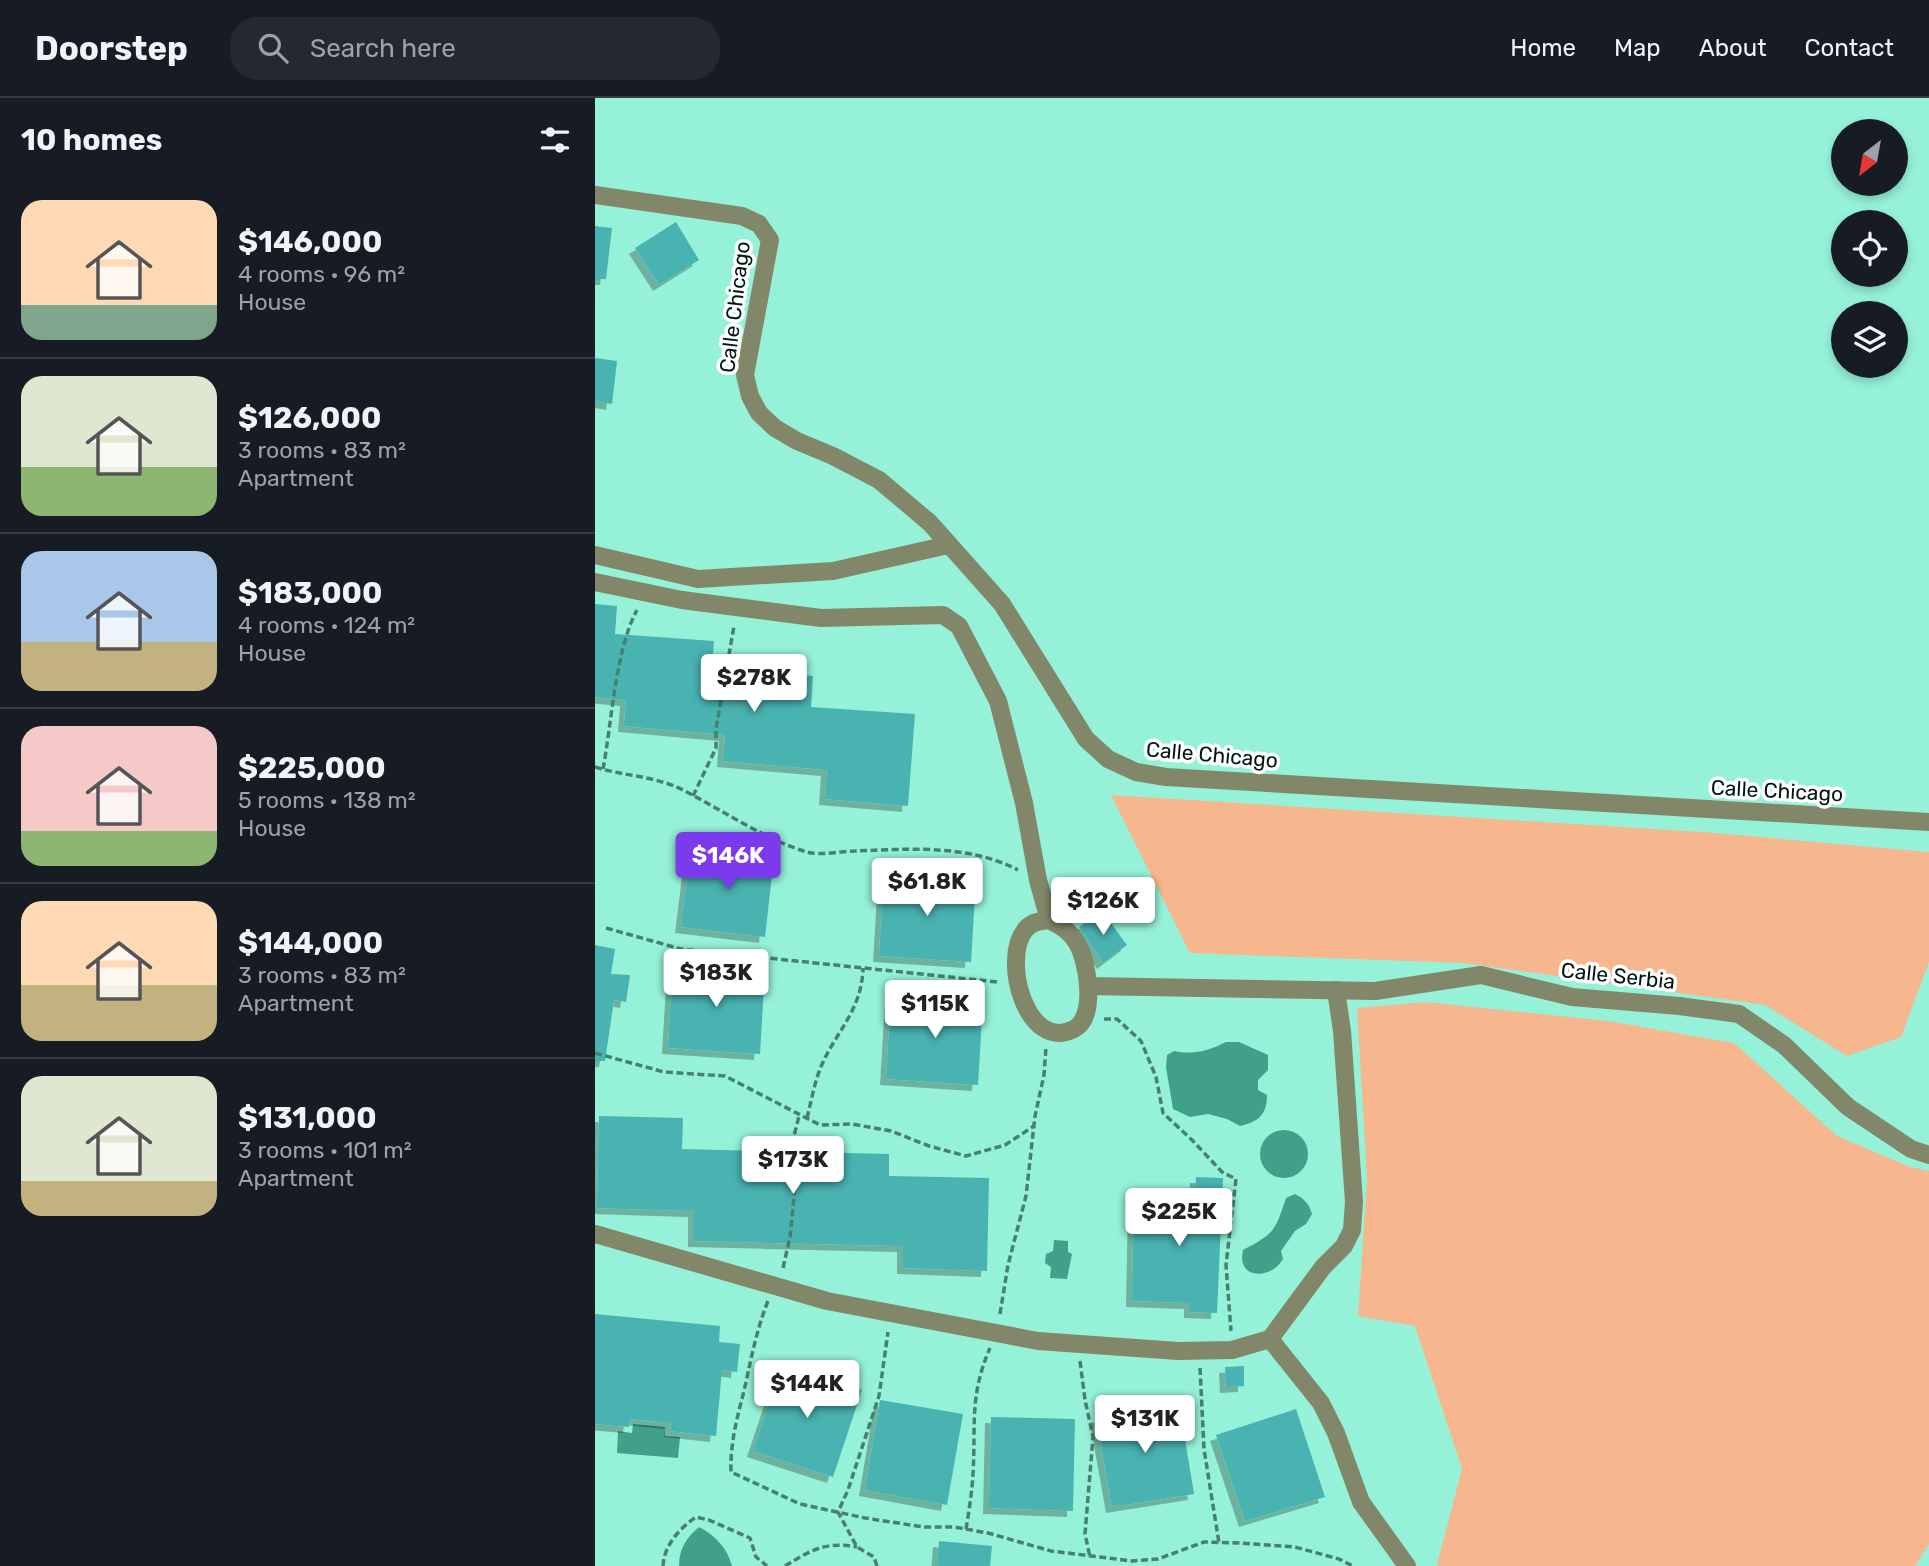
<!DOCTYPE html>
<html lang="en">
<head>
<meta charset="utf-8">
<style>
  :root { --surface:#171b24; --page:#242831; --text:#f1f3f6; --muted:#9ea1a6; --line:#363941; --accent:#7c3aed }
  body { margin:0; font-family:Rubik,sans-serif; background:var(--page); color:var(--text); height:100vh; display:flex; flex-direction:column; font-size:26px; white-space:nowrap }
  * { box-sizing:border-box; margin:0 }
  p { font-size:23px; color:var(--muted) }
  .icon { flex:none; width:38px; height:38px; fill:none; stroke:currentColor; stroke-width:2; stroke-linecap:round; stroke-linejoin:round }
  .map { position:relative; flex:1; overflow:hidden }
  .sheet { display:flex; flex-direction:column; background:var(--surface); width:595px }
  .sheet>* { flex:none }
  .needle { width:46px; rotate:211deg }
  .tools { position:absolute; left:1236px; top:21px; display:grid; gap:14px }
  .tools a { display:grid; place-items:center; width:77px; height:77px; border-radius:50%; background:var(--surface); box-shadow:0 4px 10px #0003; font-size:35px }
  .price { position:absolute; translate:-50% -60px; padding:0 16px; border-radius:7px; background:#fff; color:#222; font-size:23px; line-height:46px; filter:drop-shadow(0 2px 4px #0008) }
  .price::after { content:''; position:absolute; left:50%; top:42px; width:21px; height:16px; margin-left:-10px; background:inherit; clip-path:polygon(0 0,100% 0,50% 100%) }
  .price.active { background:var(--accent); color:#fff }
  ul { padding:0; list-style:none }
  li { display:flex; align-items:center; gap:21px; height:175px; padding:0 21px }
  li+li { border-top:2px solid var(--line) }
  li span { display:grid; place-items:center; flex:none; width:196px; height:140px; border-radius:21px; color:#555 }
  li>.icon { margin-inline-start:auto }
  span .icon { width:84px; height:84px; fill:#fffc; stroke-width:1 }
  li b { font-size:30px }
  h2 { display:flex; justify-content:space-between; align-items:center; height:84px; padding:0 21px; font-size:30px }
  header { display:flex; align-items:center; gap:42px; box-sizing:border-box; height:98px; padding:0 35px; background:var(--surface); border-bottom:2px solid var(--line) }
  header strong { font-size:33px }
  nav { display:flex; gap:38px; margin-inline-start:auto; font-size:24px }
  .search { width:490px; height:63px; background:var(--page); display:flex; align-items:center; gap:18px; box-sizing:border-box; padding:0 24px; border-radius:28px; color:var(--muted); font-size:26px }
  main { display:flex; flex:1; min-height:0 }
  .map>svg:first-child { display:block }
  .green { fill:#f6b78e }
  .water { fill:#41a089 }
  .building { fill:#48b3b1; filter:url(#shadow) }
  .lines { fill:none; stroke-linecap:round; stroke-linejoin:round }
  .path { stroke:#488070; stroke-width:3.5; stroke-dasharray:7 3.5; stroke-linecap:butt }
  .minor { stroke:#838769; stroke-width:18 }
  .labels { text-anchor:middle; stroke-width:7; stroke-linejoin:round; paint-order:stroke }
  .street-label { font-size:21px; fill:#00160f; stroke:#fefefe }
</style>
</head>
<body>
<header>
<strong>Doorstep</strong>
<div class="search"><svg class="icon" aria-label="search" viewBox="0 0 24 24"><circle cx="10" cy="10" r="6"/><path d="M15 15l6 6"/></svg>Search here</div>
<nav><a>Home</a><a>Map</a><a>About</a><a>Contact</a></nav>
</header>
<main>
<section class="sheet">
<h2>10 homes<svg class="icon" aria-label="filters" viewBox="0 0 24 24"><path d="M4 7h16M4 17h16"/><circle cx="9" cy="7" r="2"/><circle cx="15" cy="17" r="2"/></svg></h2>
<ul>
<li><span style="background:linear-gradient(#ffd9b3 75%,#7fa58c 0)"><svg class="icon" aria-label="home" viewBox="0 0 24 24"><path d="M3 11l9-7 9 7M6 9v11h12V9"/></svg></span><div><b>$146,000</b><p>4 rooms · 96 m²</p><p>House</p></div></li>
<li><span style="background:linear-gradient(#dfe7d0 65%,#8fb573 0)"><svg class="icon" aria-label="home" viewBox="0 0 24 24"><path d="M3 11l9-7 9 7M6 9v11h12V9"/></svg></span><div><b>$126,000</b><p>3 rooms · 83 m²</p><p>Apartment</p></div></li>
<li><span style="background:linear-gradient(#a9c7e8 65%,#c2b280 0)"><svg class="icon" aria-label="home" viewBox="0 0 24 24"><path d="M3 11l9-7 9 7M6 9v11h12V9"/></svg></span><div><b>$183,000</b><p>4 rooms · 124 m²</p><p>House</p></div></li>
<li><span style="background:linear-gradient(#f6c9c9 75%,#8fb573 0)"><svg class="icon" aria-label="home" viewBox="0 0 24 24"><path d="M3 11l9-7 9 7M6 9v11h12V9"/></svg></span><div><b>$225,000</b><p>5 rooms · 138 m²</p><p>House</p></div></li>
<li><span style="background:linear-gradient(#ffd9b3 60%,#c2b280 0)"><svg class="icon" aria-label="home" viewBox="0 0 24 24"><path d="M3 11l9-7 9 7M6 9v11h12V9"/></svg></span><div><b>$144,000</b><p>3 rooms · 83 m²</p><p>Apartment</p></div></li>
<li><span style="background:linear-gradient(#dfe7d0 75%,#c2b280 0)"><svg class="icon" aria-label="home" viewBox="0 0 24 24"><path d="M3 11l9-7 9 7M6 9v11h12V9"/></svg></span><div><b>$131,000</b><p>3 rooms · 101 m²</p><p>Apartment</p></div></li>
</ul>
</section>
<div class="map">
<svg width="1334" height="1468" viewBox="0 0 1334 1468">
  <defs>
    <filter id="shadow"><feDropShadow dx="-6" dy="6" stdDeviation="0" flood-color="#0004"/></filter>
  </defs>
  <rect width="100%" height="100%" fill="#95f2d8"/>
  <!-- green -->
  <g class="green">
    <path d="M516,697L1108,734L1334,754V864L1306,939L1252,958L1170,907L868,865L595,855Z"/>
    <path d="M831,904L1013,923L1139,945L1242,1038L1315,1069L1334,1073V1446L1320,1468H844L842,1466L867,1371L820,1228L763,1218L772,1082L762,910Z"/>
  </g>
  <!-- water -->
  <g class="water">
    <path d="M631,944H644L673,957V972L663,982V992L672,997C672,1017 663,1024 645,1028L632,1021L613,1016L595,1019L578,1011L571,969L572,957L579,953C599,957 613,953 631,944Z"/>
    <circle cx="689" cy="1056" r="24"/>
    <path d="M700,1096C710,1101 714,1106 717,1116L711,1126L700,1133L686,1153L688,1161C676,1182 641,1182 648,1152C680,1135 680,1133 691,1100Z"/>
    <path d="M459,1142L473,1143V1154L477,1156L472,1181L455,1180L456,1169L450,1165L451,1156L458,1153Z"/>
    <path d="M38,1326L70,1329V1338L85,1339L83,1360L22,1355L23,1333L37,1335Z"/>
    <path d="M104,1429C121,1438 132,1450 137,1468H84C84,1451 91,1440 104,1429Z"/>
  </g>
  <!-- building -->
  <g class="building">
    <path d="M81,124L104,162L64,187L40,150Z"/>
    <path d="M0,128L17,130L11,181H0Z"/>
    <path d="M0,260L22,263L17,306L0,303Z"/>
    <path d="M0,506L22,508L20,536L119,543L117,570L218,578L216,609L320,616L313,708L230,701L232,672L128,663L130,637L29,628L31,602L0,599Z"/>
    <path d="M96,749L179,759L170,839L86,829Z"/>
    <path d="M289,775L381,781L376,864L284,858Z"/>
    <path d="M507,813L532,847L508,865L484,829Z"/>
    <path d="M0,847L20,851L16,876L35,877L31,904L19,902L10,963H0Z"/>
    <path d="M78,866L170,872L165,956L73,950Z"/>
    <path d="M296,898L388,903L383,987L291,981Z"/>
    <path d="M4,1018L88,1020L87,1051L294,1056V1078L394,1080L392,1173L308,1170V1148L99,1143V1113L2,1110Z"/>
    <path d="M601,1079L628,1080L622,1215L595,1214V1205L537,1203L539,1099L600,1100Z"/>
    <path d="M0,1216L125,1228L124,1244L145,1246L142,1274L127,1272L121,1338L75,1333L76,1325L35,1321L34,1329L0,1326Z"/>
    <path d="M187,1266L267,1292L238,1379L158,1353Z"/>
    <path d="M649,1268V1288L631,1289L630,1269Z"/>
    <path d="M285,1302L368,1316L352,1407L270,1392Z"/>
    <path d="M584,1305L599,1396L517,1409L501,1319Z"/>
    <path d="M701,1311L730,1399L650,1423L621,1337Z"/>
    <path d="M396,1319L480,1321L478,1413L394,1410Z"/>
    <path d="M344,1443L397,1448L395,1468H342Z"/>
  </g>
  <g class="lines">
    <!-- path -->
    <g class="path">
      <path d="M0,669C28,678 61,678 88,692C125,711 173,743 212,754C226,758 246,753 260,753C314,751 374,746 423,772"/>
      <path d="M8,671C17,624 20,553 42,512"/>
      <path d="M98,698L121,650V631L139,528"/>
      <path d="M11,830L86,851L403,884"/>
      <path d="M509,921H522L546,943L561,979L568,1015L597,1042L627,1074L641,1081L631,1167L636,1233"/>
      <path d="M0,955L69,974L130,978L225,1027L257,1026L296,1033L334,1048L371,1058L410,1047L439,1028"/>
      <path d="M212,1020C216,1004 219,987 225,971C240,934 267,913 268,870"/>
      <path d="M188,1170L195,1139L200,1089L193,1062L204,1018"/>
      <path d="M173,1203C161,1233 156,1262 149,1293C142,1320 135,1346 136,1374L205,1406L270,1420L329,1429H359L393,1435L456,1453L537,1463L563,1461L609,1444L646,1445L700,1449L744,1461L758,1468"/>
      <path d="M405,1216L413,1167L431,1098L440,1018L449,977L451,949"/>
      <path d="M485,1263L490,1302L498,1339L490,1436L495,1459"/>
      <path d="M605,1270L609,1351L624,1445"/>
      <path d="M371,1431C374,1413 377,1394 378,1376C381,1327 374,1298 395,1250"/>
      <path d="M68,1468C69,1447 85,1430 101,1419L114,1422L155,1440L161,1459L172,1468"/>
      <path d="M190,1468C216,1452 231,1443 262,1449"/>
      <path d="M282,1468L279,1459L262,1449L243,1414L253,1392L284,1298L293,1234"/>
    </g>
    <!-- minor -->
    <g class="minor">
      <path d="M0,97L147,118L164,126L175,142L150,277L155,298L164,315L180,330L202,343L238,358L284,382L335,425L407,506L491,641L513,661L541,674L571,679L1334,724"/>
      <path d="M0,457L103,481L238,473L353,447"/>
      <path d="M0,484L87,502L226,520L348,517L364,528L403,603L429,705L443,782L454,822"/>
      <path d="M454,822C466,828 475,833 482,845C493,864 502,919 479,931C432,955 406,862 430,832C436,824 445,823 454,822Z"/>
      <path d="M493,888L780,893L886,877L977,899L1084,908L1144,916L1189,947L1253,1009L1316,1051L1334,1057"/>
      <path d="M0,1136L232,1203L443,1243L583,1253L637,1252L675,1241L728,1169L749,1148L757,1132L759,1104L747,933L741,892"/>
      <path d="M675,1241L726,1305L741,1335L766,1404L812,1468"/>
    </g>
  </g>
  <g class="labels">
    <!-- street labels -->
    <g class="street-label">
      <text transform="translate(140 209) rotate(-83)" y="7">Calle Chicago</text>
      <text transform="translate(617 657) rotate(5)" y="7">Calle Chicago</text>
      <text transform="translate(1182 693) rotate(3)" y="7">Calle Chicago</text>
      <text transform="translate(1023 878) rotate(6)" y="7">Calle Serbia</text>
    </g>
  </g>
</svg>
<div class="tools">
<a><svg class="needle" viewBox="-14 -14 28 28"><path d="M0-13l5 13h-10z" fill="#e53935"/><path d="M0 13l5-13h-10z" fill="#9ea1a6"/></svg></a>
<a><svg class="icon" aria-label="locate" viewBox="0 0 24 24"><circle cx="12" cy="12" r="6"/><path d="M12 2v4M12 18v4M2 12h4M18 12h4"/></svg></a>
<a><svg class="icon" aria-label="layers" viewBox="0 0 24 24"><path d="M12 4l9 5-9 5-9-5zM3 14l9 5 9-5"/></svg></a>
</div>
<b class="price" style="left:159px;top:616px">$278K</b>
<b class="price active" style="left:133px;top:794px">$146K</b>
<b class="price" style="left:332px;top:820px">$61.8K</b>
<b class="price" style="left:508px;top:839px">$126K</b>
<b class="price" style="left:121px;top:911px">$183K</b>
<b class="price" style="left:340px;top:942px">$115K</b>
<b class="price" style="left:198px;top:1098px">$173K</b>
<b class="price" style="left:584px;top:1150px">$225K</b>
<b class="price" style="left:212px;top:1322px">$144K</b>
<b class="price" style="left:550px;top:1357px">$131K</b>
</div>
</main>
</body>
</html>
